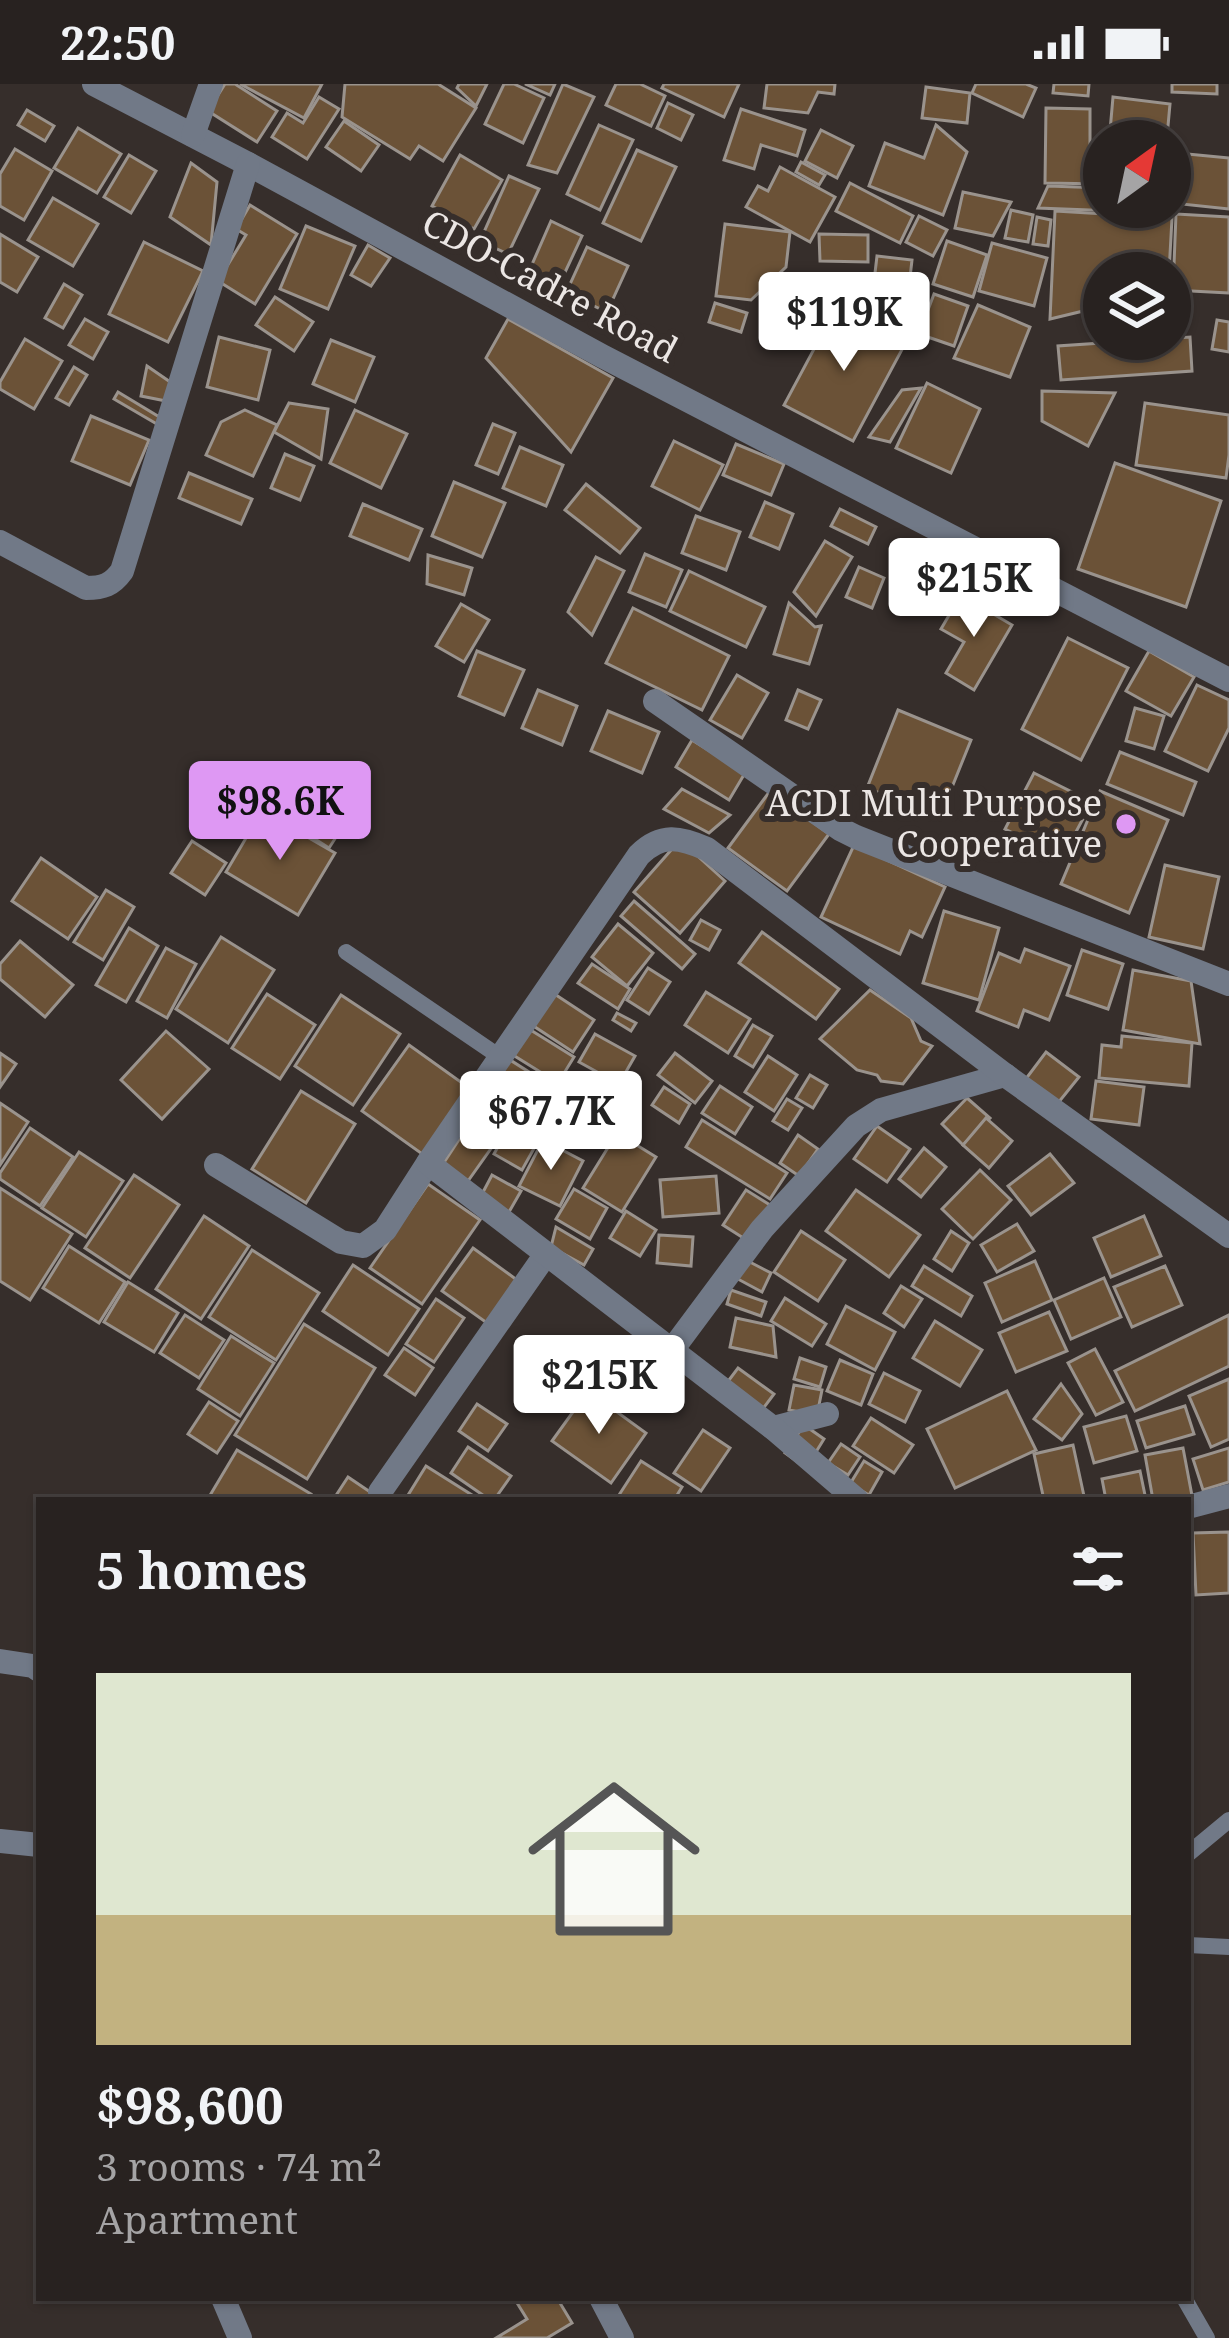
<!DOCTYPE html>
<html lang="en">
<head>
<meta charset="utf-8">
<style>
  :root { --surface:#282220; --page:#302a29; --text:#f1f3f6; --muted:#a5a4a5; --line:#443f3e; --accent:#de98f3 }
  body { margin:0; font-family:"Noto Serif",serif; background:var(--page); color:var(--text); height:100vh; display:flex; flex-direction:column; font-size:45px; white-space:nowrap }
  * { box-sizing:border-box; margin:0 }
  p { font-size:39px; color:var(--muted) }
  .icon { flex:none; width:66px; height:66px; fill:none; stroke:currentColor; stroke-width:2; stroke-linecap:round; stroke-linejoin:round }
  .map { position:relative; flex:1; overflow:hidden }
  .details { position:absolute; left:36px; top:1413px; width:1155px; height:804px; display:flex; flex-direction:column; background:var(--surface); border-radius:0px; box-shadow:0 3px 9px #0004,0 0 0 3px var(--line) }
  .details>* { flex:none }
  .needle { width:78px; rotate:33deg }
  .buttons { position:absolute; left:1083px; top:36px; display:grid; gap:24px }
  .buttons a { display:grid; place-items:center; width:108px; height:108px; border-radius:50%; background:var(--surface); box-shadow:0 3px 9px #0004,0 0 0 3px var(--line); font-size:60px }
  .price { position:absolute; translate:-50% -102px; padding:0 27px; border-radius:12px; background:#fff; color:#222; font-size:39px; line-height:78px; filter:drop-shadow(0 3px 6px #0008) }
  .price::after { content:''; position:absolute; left:50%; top:72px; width:36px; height:27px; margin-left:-18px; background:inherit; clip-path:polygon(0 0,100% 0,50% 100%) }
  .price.selected { background:var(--accent); color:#111 }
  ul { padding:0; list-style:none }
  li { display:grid; align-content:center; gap:24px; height:636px; padding:0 60px }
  li span { display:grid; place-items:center; height:372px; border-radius:0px; color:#555 }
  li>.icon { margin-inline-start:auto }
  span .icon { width:216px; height:216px; fill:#fffc; stroke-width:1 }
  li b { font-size:51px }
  h2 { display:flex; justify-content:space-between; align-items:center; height:144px; padding:0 60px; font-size:51px }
  .status { display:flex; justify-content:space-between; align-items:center; height:84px; padding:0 60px; background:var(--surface); direction:ltr }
  .status svg { height:33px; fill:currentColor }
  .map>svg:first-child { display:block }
  .building { fill:#6b5237; stroke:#9a938d; stroke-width:3 }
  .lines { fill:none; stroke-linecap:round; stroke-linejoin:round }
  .service { stroke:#717987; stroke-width:16 }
  .minor { stroke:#717987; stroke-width:24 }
  .poi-dot { fill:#de98f3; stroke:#362e2b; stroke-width:4.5 }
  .labels { text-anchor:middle; stroke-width:12; stroke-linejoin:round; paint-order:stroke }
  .street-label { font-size:36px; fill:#ebe6e4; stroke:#362e2b }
  .poi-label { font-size:36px; fill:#ebe6e4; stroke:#362e2b; text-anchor:end }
</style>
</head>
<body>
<div class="status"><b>22:50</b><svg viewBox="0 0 49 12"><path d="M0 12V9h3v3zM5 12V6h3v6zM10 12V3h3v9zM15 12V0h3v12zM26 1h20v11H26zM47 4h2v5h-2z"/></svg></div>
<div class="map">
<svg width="1229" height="2254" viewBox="0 0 1229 2254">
  <rect width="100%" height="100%" fill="#362e2b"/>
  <!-- building -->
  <g class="building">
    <path d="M225,0H235L277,27L257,58L208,27Z"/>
    <path d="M240,0H322L304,34Z"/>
    <path d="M345,0H438L476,24L443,77L419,62L410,75L342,33Z"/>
    <path d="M459,0H487L476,22L457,4Z"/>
    <path d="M504,0H514L544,14L523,59L485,40Z"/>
    <path d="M525,0H555L550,11Z"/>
    <path d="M563,0L594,13L557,89L528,81Z"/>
    <path d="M616,0H640L665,12L651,42L606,21Z"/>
    <path d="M664,0H739L724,33L662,4Z"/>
    <path d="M767,0H835L834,10L818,8L808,29L764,24Z"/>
    <path d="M976,0H1026L1036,4L1023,33L972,9Z"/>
    <path d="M1054,0H1089L1088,12L1053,9Z"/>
    <path d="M1172,0H1217V10L1172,8Z"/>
    <path d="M926,3L970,9L967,39L922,34Z"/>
    <path d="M319,13L339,25L307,75L272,53L287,29L303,39Z"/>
    <path d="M1113,13L1170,20L1167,53L1110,47Z"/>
    <path d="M668,19L693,31L681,56L657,44Z"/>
    <path d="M1046,24L1090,25V68H1104V100L1045,99Z"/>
    <path d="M741,25L805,46L797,72L761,61L754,85L724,76Z"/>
    <path d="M27,26L54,42L45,57L18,41Z"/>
    <path d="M344,37L379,61L361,87L326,63Z"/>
    <path d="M599,41L633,56L600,126L567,110Z"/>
    <path d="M936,41L967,68L943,131L869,102L885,59L924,74Z"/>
    <path d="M78,44L121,70L97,109L54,84Z"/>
    <path d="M821,46L853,62L837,94L805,77Z"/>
    <path d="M15,65L52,87L24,136L0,122V90Z"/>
    <path d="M637,66L676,83L641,157L603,139Z"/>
    <path d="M1177,69L1229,74V125L1172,119Z"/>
    <path d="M129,71L156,87L131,129L104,113Z"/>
    <path d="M460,71L502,96L474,145L432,122Z"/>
    <path d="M801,78L825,91L819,101L796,88Z"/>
    <path d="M191,79L217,98L211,161L170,133Z"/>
    <path d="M780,83L835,113L810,158L746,123L758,102L768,107Z"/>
    <path d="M509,92L539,105L508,170L480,157Z"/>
    <path d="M850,99L913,132L900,159L836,127Z"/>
    <path d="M1048,102L1104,104V123H1116V127L1038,124Z"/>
    <path d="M963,108L1011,118L993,152L955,144Z"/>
    <path d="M53,114L98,140L73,182L28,156Z"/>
    <path d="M250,121L297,150L255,220L218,197L246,151L236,145Z"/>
    <path d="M1011,126L1033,131L1028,158L1005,154Z"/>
    <path d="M1055,127L1172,134L1169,189H1104V222L1050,235Z"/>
    <path d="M1176,130L1229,133V209L1173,206Z"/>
    <path d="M919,132L947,146L933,172L906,158Z"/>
    <path d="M1037,133L1051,136L1048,162L1033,160Z"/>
    <path d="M551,137L582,152L560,199L530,185Z"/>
    <path d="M725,140L790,148L786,183L751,216L716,212Z"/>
    <path d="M306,142L355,162L328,225L280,205Z"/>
    <path d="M0,150L38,173L17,208L0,198Z"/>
    <path d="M819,150L868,151V178L820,177Z"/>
    <path d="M947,157L987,171L973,213L933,200Z"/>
    <path d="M144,158L203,187L168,258L109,230Z"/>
    <path d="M992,159L1047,174L1034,222L979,207Z"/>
    <path d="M368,161L390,174L371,202L351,191Z"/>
    <path d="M587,163L628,182L607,228L566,209Z"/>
    <path d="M877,172L912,176L908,211L873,206Z"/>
    <path d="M64,200L82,211L63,244L45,234Z"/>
    <path d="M934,210L968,222L954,262L919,250Z"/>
    <path d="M275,213L313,238L294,267L256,241Z"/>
    <path d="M715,219L747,229L741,248L709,238Z"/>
    <path d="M978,221L1030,243L1010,293L954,274Z"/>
    <path d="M836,224L905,260L853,357L784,321Z"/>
    <path d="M85,235L108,248L93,275L69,261Z"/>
    <path d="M508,235L613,294L571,368L486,274Z"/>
    <path d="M1217,236L1229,238V268L1212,265Z"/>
    <path d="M219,253L270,266L258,316L207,303Z"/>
    <path d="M1190,253L1192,287L1061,296L1058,262Z"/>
    <path d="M25,255L62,277L34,325L0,305V298Z"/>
    <path d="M331,256L374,273L355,318L313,300Z"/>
    <path d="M147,282L176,302L166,317L141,312Z"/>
    <path d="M74,283L87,291L69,321L56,314Z"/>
    <path d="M927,299L980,325L951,389L896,364Z"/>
    <path d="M921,304L890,358L869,353L902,306Z"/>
    <path d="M1042,307L1115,309L1088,362L1042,337Z"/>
    <path d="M118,308L166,337L162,343L114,315Z"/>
    <path d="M289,319L328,325L321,375L274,348Z"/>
    <path d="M1145,319L1229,331V371L1226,394L1136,381Z"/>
    <path d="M245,326L277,341L253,392L206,371L221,338Z"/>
    <path d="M355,326L407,350L381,404L330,379Z"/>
    <path d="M91,332L149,356L130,401L72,377Z"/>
    <path d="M493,340L515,349L498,390L476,381Z"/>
    <path d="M674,357L723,381L700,426L652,402Z"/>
    <path d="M736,360L784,380L771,411L723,391Z"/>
    <path d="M520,363L563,381L546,422L503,404Z"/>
    <path d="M285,370L314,382L300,416L271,404Z"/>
    <path d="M1115,379L1221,417L1186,523L1078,485Z"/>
    <path d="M189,389L252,415L241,440L179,414Z"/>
    <path d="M454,398L505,419L482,473L432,452Z"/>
    <path d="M586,400L640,444L620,469L565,426Z"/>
    <path d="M765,418L793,430L779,465L750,453Z"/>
    <path d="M363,420L422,445L409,476L350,452Z"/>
    <path d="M840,425L876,443L868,460L831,442Z"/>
    <path d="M696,432L740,448L726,486L682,469Z"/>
    <path d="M825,457L852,473L816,532L794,508Z"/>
    <path d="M645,470L682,486L666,523L629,508Z"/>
    <path d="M428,471L472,484L464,511L427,500Z"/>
    <path d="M596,473L624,487L592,551L568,528Z"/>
    <path d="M902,480L936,493L924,522L891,508Z"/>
    <path d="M859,483L884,494L872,524L846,513Z"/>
    <path d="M689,487L765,523L746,563L670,527Z"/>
    <path d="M961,511L1012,541L974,606L946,589L964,558L941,545Z"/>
    <path d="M789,519L815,543L821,542L809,580L774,570Z"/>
    <path d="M461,520L489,536L464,578L436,562Z"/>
    <path d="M633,524L729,572L702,626L606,579Z"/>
    <path d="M1068,554L1128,584L1081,676L1022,645Z"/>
    <path d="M477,567L524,586L504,631L459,612Z"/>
    <path d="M1149,567L1194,593L1171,632L1126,607Z"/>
    <path d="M737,591L768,609L742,654L710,636Z"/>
    <path d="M1197,601L1229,616V644L1208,687L1165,667Z"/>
    <path d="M538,606L577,622L562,661L522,644Z"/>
    <path d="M798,606L821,616L808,645L786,636Z"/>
    <path d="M1135,624L1164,632L1154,665L1126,657Z"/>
    <path d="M898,626L971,656L940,733L867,704Z"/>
    <path d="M608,627L659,648L642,689L591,667Z"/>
    <path d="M692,656L745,689L729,716L676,683Z"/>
    <path d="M1120,668L1196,698L1183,731L1107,700Z"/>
    <path d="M293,679L357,721L329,764L264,722Z"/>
    <path d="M1034,689L1092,718L1062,774L1005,745Z"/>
    <path d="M682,705L730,731L709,749L664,725Z"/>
    <path d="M770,707L829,750L787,807L728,764Z"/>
    <path d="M1100,707L1168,736L1129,829L1061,800Z"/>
    <path d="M262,727L335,769L298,831L226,788Z"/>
    <path d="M680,756L725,797L680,849L634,808Z"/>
    <path d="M192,757L226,779L205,811L171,789Z"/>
    <path d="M854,761L945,803L922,853L910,847L900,870L821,833Z"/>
    <path d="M41,774L97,813L68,855L12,817Z"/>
    <path d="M1165,781L1219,793L1203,865L1149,853Z"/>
    <path d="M106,806L134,823L103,876L74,858Z"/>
    <path d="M634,817L695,870L682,885L621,832Z"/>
    <path d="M944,827L999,844L979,916L923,899Z"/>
    <path d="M701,836L720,846L709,866L690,856Z"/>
    <path d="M618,840L653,869L627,902L592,873Z"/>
    <path d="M129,844L158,862L126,918L96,901Z"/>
    <path d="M762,848L839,905L816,935L739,879Z"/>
    <path d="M221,853L274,886L228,959L176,925Z"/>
    <path d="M20,857L73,901L45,933L0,895V880Z"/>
    <path d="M166,864L196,880L167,934L137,917Z"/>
    <path d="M1025,865L1070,882L1049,936L1024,926L1018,943L977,927L999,869L1020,878Z"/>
    <path d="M1082,866L1123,880L1108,925L1067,911Z"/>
    <path d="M592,880L630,905L618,925L578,899Z"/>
    <path d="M648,884L670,898L649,930L627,916Z"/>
    <path d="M1133,886L1191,897L1200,960L1123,946Z"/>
    <path d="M870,906L911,934L921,957L932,962L903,1000L881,997L877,991L857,986L820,955Z"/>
    <path d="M706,908L750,935L728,969L685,941Z"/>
    <path d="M553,909L594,936L573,968L532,941Z"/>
    <path d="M267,910L315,941L280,995L232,964Z"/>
    <path d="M341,911L400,950L353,1021L295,982Z"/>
    <path d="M617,929L636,939L631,947L613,936Z"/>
    <path d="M753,941L772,952L753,983L735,972Z"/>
    <path d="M529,945L574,973L558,999L513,971Z"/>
    <path d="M166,947L209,985L162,1035L121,996Z"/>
    <path d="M595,950L635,972L619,1000L579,978Z"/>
    <path d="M1122,952L1192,959L1189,1002L1099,994L1102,961L1121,963Z"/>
    <path d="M409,961L472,1006L425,1072L362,1027Z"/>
    <path d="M1046,968L1079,993L1054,1024L1022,1000Z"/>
    <path d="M0,969L16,980L0,1003Z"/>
    <path d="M675,969L712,997L695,1019L658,991Z"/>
    <path d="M768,972L797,991L774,1027L745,1008Z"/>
    <path d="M507,974L551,1002L534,1028L491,1000Z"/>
    <path d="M810,991L827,1001L813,1024L796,1014Z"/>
    <path d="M567,992L610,1016L592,1048L549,1024Z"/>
    <path d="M1096,997L1144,1003L1139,1041L1091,1035Z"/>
    <path d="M720,1002L752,1023L735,1050L702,1029Z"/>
    <path d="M664,1003L690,1020L679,1039L652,1021Z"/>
    <path d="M487,1005L517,1023L497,1053L468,1035Z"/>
    <path d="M301,1007L355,1040L306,1119L252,1085Z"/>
    <path d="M967,1014L990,1034L963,1061L942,1040Z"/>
    <path d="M787,1015L802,1024L788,1046L773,1037Z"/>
    <path d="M0,1019L28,1038L0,1081Z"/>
    <path d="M986,1034L1012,1057L989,1084L963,1061Z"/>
    <path d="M702,1036L787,1089L770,1115L686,1063Z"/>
    <path d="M877,1042L910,1065L887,1098L854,1075Z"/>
    <path d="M509,1043L537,1059L522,1086L494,1070Z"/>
    <path d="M30,1044L73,1073L40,1122L0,1095V1089Z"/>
    <path d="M466,1045L492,1063L468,1097L443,1080Z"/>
    <path d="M617,1049L656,1073L622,1128L583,1104Z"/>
    <path d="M798,1051L818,1065L799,1092L780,1079Z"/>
    <path d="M543,1056L583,1077L560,1122L519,1102Z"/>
    <path d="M924,1064L946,1083L921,1113L899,1095Z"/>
    <path d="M79,1068L123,1097L86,1153L42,1124Z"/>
    <path d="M1050,1070L1074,1099L1031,1131L1008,1102Z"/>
    <path d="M980,1086L1011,1116L973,1155L942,1125Z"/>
    <path d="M134,1091L179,1121L130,1194L85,1164Z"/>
    <path d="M492,1091L521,1107L509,1128L481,1112Z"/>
    <path d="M716,1092L719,1129L663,1133L660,1096Z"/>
    <path d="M428,1100L480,1136L422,1220L370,1184Z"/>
    <path d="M0,1104L72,1150L30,1216L0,1197Z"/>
    <path d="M574,1105L607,1124L590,1155L556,1135Z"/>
    <path d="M746,1106L770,1121L748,1157L723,1141Z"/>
    <path d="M856,1106L920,1151L889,1193L826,1147Z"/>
    <path d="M626,1127L656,1146L640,1172L610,1154Z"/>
    <path d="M204,1132L249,1162L201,1235L156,1205Z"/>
    <path d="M1144,1132L1161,1172L1111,1193L1094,1154Z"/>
    <path d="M1017,1140L1034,1167L997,1188L981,1161Z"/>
    <path d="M556,1143L593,1165L584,1181L551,1163Z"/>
    <path d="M801,1147L845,1176L818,1217L774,1188Z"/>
    <path d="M951,1147L969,1159L952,1187L934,1175Z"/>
    <path d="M659,1151L693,1153L691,1182L657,1179Z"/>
    <path d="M69,1162L125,1198L99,1239L43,1204Z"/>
    <path d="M473,1164L517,1196L487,1239L442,1207Z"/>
    <path d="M252,1166L319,1209L276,1276L209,1233Z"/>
    <path d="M746,1176L771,1189L762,1208L736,1194Z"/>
    <path d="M1035,1177L1052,1216L1002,1238L985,1199Z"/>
    <path d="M353,1181L419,1225L388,1271L323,1227Z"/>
    <path d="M924,1182L972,1212L961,1232L912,1202Z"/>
    <path d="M1165,1182L1182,1221L1132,1243L1114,1203Z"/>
    <path d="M1104,1194L1121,1233L1071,1255L1054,1216Z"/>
    <path d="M128,1198L178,1229L154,1268L104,1238Z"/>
    <path d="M901,1202L922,1215L904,1243L884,1229Z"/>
    <path d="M731,1206L766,1218L761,1232L727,1220Z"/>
    <path d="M785,1214L826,1240L812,1262L771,1237Z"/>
    <path d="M436,1215L464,1234L434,1278L406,1260Z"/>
    <path d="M846,1222L895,1248L875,1286L827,1260Z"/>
    <path d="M1049,1228L1067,1267L1016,1288L999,1249Z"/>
    <path d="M185,1231L224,1256L199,1294L160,1269Z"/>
    <path d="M1229,1231V1282L1135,1327L1115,1287Z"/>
    <path d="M736,1234L773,1242L776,1273L730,1263Z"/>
    <path d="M935,1237L982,1266L960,1302L913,1274Z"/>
    <path d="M304,1240L375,1284L307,1395L235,1351Z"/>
    <path d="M231,1252L274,1279L240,1332L198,1305Z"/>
    <path d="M404,1264L433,1284L415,1311L385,1291Z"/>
    <path d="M1095,1265L1123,1318L1096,1331L1068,1279Z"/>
    <path d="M800,1274L826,1283L820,1303L794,1295Z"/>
    <path d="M840,1276L873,1290L861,1321L827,1307Z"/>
    <path d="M738,1284L774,1310L762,1326L726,1300Z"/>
    <path d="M884,1289L920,1307L905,1338L869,1320Z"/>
    <path d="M1229,1295V1355L1211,1363L1189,1312Z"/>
    <path d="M1061,1300L1082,1330L1062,1356L1034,1335Z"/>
    <path d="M794,1301L822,1306L817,1331L789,1326Z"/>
    <path d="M588,1307L646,1349L611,1399L552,1357Z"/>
    <path d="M1007,1307L1036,1366L955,1404L927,1345Z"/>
    <path d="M209,1318L238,1337L217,1369L188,1350Z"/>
    <path d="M477,1320L507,1340L488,1367L459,1347Z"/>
    <path d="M1185,1322L1194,1350L1146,1364L1137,1337Z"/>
    <path d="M1126,1332L1137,1367L1094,1379L1084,1343Z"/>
    <path d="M871,1334L913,1361L894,1389L853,1362Z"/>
    <path d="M804,1341L824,1355L806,1384L785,1369Z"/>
    <path d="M703,1346L730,1364L701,1407L674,1389Z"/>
    <path d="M841,1360L860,1373L848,1391L828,1379Z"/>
    <path d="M1073,1361L1084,1412L1065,1416H1044L1034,1370Z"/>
    <path d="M468,1363L511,1392L494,1416H490L451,1389Z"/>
    <path d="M1183,1364L1193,1417L1153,1416L1145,1371Z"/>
    <path d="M1229,1364V1398L1203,1406L1193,1375Z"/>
    <path d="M237,1366L311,1410L308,1416H214L209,1413Z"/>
    <path d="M641,1377L682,1403L674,1416H627L619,1411Z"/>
    <path d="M864,1377L882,1388L869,1411L850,1400Z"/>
    <path d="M426,1382L480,1416H405Z"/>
    <path d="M1140,1387L1146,1416H1106L1102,1395Z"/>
    <path d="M348,1393L382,1416H333Z"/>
    <path d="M1229,1448V1509L1196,1511L1193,1449Z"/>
    <path d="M514,2214H557L572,2239L547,2254H496L527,2235Z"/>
  </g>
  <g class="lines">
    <!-- service -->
    <g class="service">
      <path d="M346,868L500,973"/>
      <path d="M1188,1770L1229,1736"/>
      <path d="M1188,1861L1229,1863"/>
      <path d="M1184,2214L1207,2254"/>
    </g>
    <!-- minor -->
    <g class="minor">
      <path d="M94,0L248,80L602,272L1229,596"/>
      <path d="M193,51L211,0"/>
      <path d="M0,458L86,504C103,504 112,501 122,487L248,80"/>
      <path d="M655,617L840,745L856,753L1229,900"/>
      <path d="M216,1081L341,1158L363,1162L385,1146L428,1079"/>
      <path d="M672,1266L762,1145L856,1042L881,1026L1005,991"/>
      <path d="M773,1344L827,1330"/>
      <path d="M380,1408L546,1170"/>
      <path d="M857,1416L773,1344L428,1079L639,771C661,749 680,753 707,765L1005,991L1229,1152"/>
      <path d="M1188,1423L1229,1412"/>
      <path d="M0,1577L33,1582L39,1586"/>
      <path d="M0,1757L39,1761"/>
      <path d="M223,2214L240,2254"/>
      <path d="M601,2214L622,2254"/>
    </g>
  </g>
  <!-- markers -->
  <circle class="poi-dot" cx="1126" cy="740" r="12"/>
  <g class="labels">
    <!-- street labels -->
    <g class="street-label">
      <text transform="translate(550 202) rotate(28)" y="13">CDO-Cadre Road</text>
    </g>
    <!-- poi labels -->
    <g class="poi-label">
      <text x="1102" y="732">ACDI Multi Purpose<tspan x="1102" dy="41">Cooperative</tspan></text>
    </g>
  </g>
</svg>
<div class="buttons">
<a><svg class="needle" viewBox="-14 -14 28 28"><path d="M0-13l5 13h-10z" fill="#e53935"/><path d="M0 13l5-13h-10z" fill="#a5a4a5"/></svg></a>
<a><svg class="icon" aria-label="layers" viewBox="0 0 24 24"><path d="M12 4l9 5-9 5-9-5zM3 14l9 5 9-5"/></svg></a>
</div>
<b class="price" style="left:844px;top:290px">$119K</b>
<b class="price" style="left:974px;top:556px">$215K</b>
<b class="price selected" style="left:280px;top:779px">$98.6K</b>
<b class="price" style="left:551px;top:1089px">$67.7K</b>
<b class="price" style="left:599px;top:1353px">$215K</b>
<section class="details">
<h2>5 homes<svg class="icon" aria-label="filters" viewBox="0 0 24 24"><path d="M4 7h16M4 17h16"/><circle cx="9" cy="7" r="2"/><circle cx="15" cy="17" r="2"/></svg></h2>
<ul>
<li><span style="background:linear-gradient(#dfe7d0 65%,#c2b280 0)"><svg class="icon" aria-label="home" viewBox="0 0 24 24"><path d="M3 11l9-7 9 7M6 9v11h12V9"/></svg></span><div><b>$98,600</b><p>3 rooms · 74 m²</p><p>Apartment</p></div></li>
</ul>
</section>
</div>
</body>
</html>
